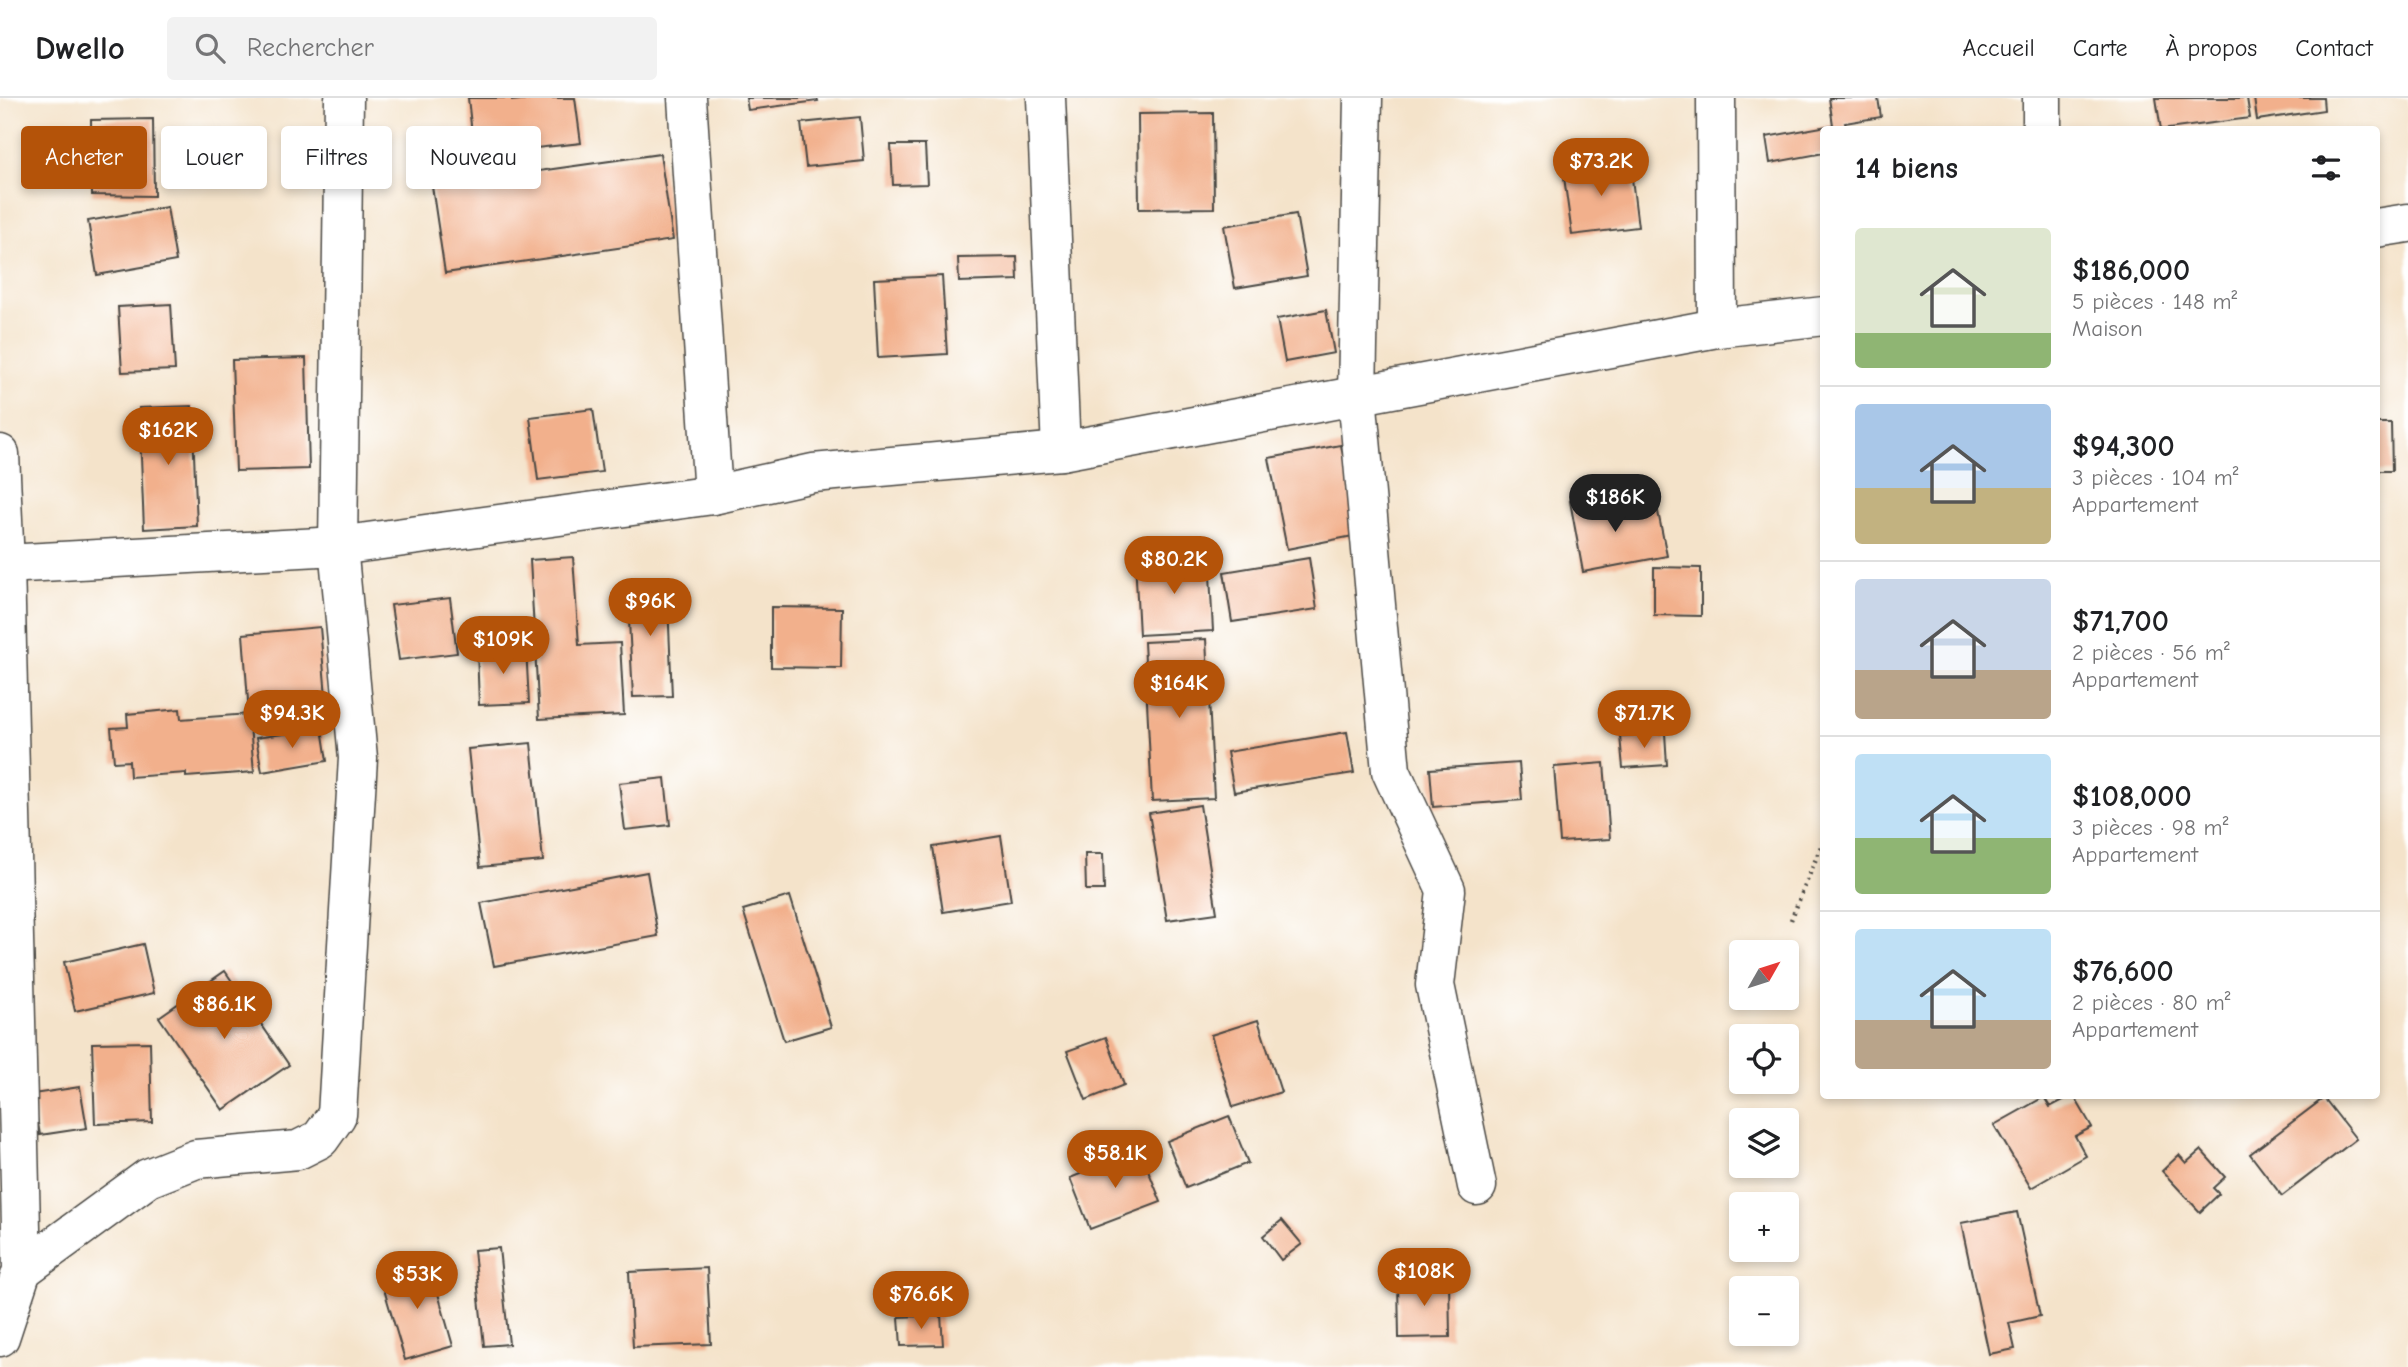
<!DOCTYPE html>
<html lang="fr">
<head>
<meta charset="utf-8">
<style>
  :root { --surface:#fff; --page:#f2f2f2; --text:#202124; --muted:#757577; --line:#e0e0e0; --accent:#b45309 }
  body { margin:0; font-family:"Comic Neue",sans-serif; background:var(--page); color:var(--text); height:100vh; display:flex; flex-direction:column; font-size:26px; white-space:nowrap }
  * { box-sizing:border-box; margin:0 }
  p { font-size:23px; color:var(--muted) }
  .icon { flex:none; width:38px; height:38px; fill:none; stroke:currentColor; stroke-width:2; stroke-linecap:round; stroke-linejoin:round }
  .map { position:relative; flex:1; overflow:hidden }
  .drawer { position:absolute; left:1820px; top:28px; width:560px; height:973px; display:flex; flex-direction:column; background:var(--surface); border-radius:7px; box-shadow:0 4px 10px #0003 }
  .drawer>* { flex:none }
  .top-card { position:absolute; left:21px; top:28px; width:665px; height:63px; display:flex; gap:14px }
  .needle { width:46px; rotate:51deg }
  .buttons { position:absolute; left:1729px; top:842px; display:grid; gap:14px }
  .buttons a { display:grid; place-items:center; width:70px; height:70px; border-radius:7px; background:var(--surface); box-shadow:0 4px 10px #0003; font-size:35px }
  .price { position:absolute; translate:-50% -60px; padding:0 16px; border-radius:24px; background:var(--accent); color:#fff; font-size:23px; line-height:46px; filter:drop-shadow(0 2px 4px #0008) }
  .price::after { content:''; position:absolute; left:50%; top:42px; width:21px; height:16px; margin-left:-10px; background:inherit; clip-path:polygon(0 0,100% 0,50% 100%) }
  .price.on { background:#222; color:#fff }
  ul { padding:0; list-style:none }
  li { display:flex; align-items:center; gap:21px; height:175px; padding:0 35px }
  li+li { border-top:2px solid var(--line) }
  li span { display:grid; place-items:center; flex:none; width:196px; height:140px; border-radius:7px; color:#555 }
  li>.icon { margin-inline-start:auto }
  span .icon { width:84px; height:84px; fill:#fffc; stroke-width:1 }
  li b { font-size:30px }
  h2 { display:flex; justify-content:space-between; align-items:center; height:84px; padding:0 35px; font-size:30px }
  .tag { padding:0 24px; border-radius:7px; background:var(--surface); box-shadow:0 4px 10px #0003; font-size:24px; line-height:63px }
  .tag.on { background:var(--accent); color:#fff }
  header { display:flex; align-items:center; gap:42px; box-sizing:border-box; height:98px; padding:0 35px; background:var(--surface); border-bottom:2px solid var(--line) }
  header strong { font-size:33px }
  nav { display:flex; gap:38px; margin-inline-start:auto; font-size:24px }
  .search { width:490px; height:63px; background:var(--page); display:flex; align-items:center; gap:18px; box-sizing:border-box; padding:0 24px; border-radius:7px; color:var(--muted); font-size:26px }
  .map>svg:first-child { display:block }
  .building { fill:#f2b08c }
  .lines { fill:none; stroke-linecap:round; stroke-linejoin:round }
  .minor-casing { stroke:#494743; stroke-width:41 }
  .path { stroke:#494743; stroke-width:4.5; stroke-dasharray:2 5; stroke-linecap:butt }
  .minor { stroke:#fff; stroke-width:38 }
</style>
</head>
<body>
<header>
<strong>Dwello</strong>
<div class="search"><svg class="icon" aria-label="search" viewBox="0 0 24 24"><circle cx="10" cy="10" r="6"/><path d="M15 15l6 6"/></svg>Rechercher</div>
<nav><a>Accueil</a><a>Carte</a><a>À propos</a><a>Contact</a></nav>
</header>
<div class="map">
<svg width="2408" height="1269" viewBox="0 0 2408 1269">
  <rect width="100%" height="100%" fill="#fff"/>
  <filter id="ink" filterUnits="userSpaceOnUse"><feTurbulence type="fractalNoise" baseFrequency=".0143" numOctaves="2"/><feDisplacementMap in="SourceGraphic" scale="14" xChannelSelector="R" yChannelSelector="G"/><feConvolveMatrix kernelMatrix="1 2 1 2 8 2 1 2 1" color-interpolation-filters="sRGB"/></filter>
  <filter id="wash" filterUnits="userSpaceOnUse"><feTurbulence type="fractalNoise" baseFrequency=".00686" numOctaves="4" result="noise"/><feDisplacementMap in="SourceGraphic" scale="28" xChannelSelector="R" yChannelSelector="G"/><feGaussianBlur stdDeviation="1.57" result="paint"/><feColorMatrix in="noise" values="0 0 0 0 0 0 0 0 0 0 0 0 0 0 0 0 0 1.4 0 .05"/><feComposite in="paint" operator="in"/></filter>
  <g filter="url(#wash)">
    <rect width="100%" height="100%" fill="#f4e3ca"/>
    <g id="blocks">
      <!-- building -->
      <g class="building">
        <path d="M468,0H512V3L541,0H575L581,45L518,52L516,40L473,45Z"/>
        <path d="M746,0H817L818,3L748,12Z"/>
        <path d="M1829,0H1878L1881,19L1845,25L1847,32H1824V55L1770,65L1766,39L1833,27Z"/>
        <path d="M2156,0H2247L2250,20L2161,32Z"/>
        <path d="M2254,0H2323L2324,12L2257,22Z"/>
        <path d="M1213,15L1214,110L1139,111L1138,16Z"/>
        <path d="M860,19L864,63L806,69L801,25Z"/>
        <path d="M153,21L154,98L92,97L91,22Z"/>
        <path d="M891,47H925L927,86L893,87Z"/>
        <path d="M660,56L673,142L445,175L432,88Z"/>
        <path d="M1630,64L1638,129L1572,137L1563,72Z"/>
        <path d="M167,109L176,163L97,177L88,123Z"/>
        <path d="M1296,116L1307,178L1235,190L1224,128Z"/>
        <path d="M1017,159L1018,182L959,184L958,160Z"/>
        <path d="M942,178L947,256L878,260L874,181Z"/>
        <path d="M171,206L175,272L122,274L118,209Z"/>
        <path d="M1326,212L1334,255L1285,264L1277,221Z"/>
        <path d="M306,260L309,371L236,373L232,262Z"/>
        <path d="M192,308L197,428L144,431L139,310Z"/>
        <path d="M593,311L602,374L538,382L530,319Z"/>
        <path d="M2376,325H2391L2392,373H2376Z"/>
        <path d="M1341,347L1358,437L1287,451L1269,360Z"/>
        <path d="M1613,395L1617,416L1657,409L1667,458L1583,474L1570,403Z"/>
        <path d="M1209,458L1213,533L1139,537L1135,462Z"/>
        <path d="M573,459L579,547L620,545L624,617L539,621L530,462Z"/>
        <path d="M1309,460L1317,511L1232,524L1224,474Z"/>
        <path d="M1654,469L1701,470V518L1654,517Z"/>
        <path d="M667,482L672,598L633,599L627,484Z"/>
        <path d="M450,500L457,555L399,562L391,507Z"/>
        <path d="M771,509L842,510L841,570L771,569Z"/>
        <path d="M320,529L327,610L249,616L243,536Z"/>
        <path d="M1206,541L1214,700L1152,703L1144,544Z"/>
        <path d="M526,549L529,605L479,607L477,551Z"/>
        <path d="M180,611L181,621L249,616L254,674L186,679V675L130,679L129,663L114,664L111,630L128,629L127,616Z"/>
        <path d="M322,630L327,663L262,674L256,640Z"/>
        <path d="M1347,634L1354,675L1234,694L1227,654Z"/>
        <path d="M1665,635L1667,667L1623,670L1620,638Z"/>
        <path d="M531,645L543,763L480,769L468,651Z"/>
        <path d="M1519,665L1522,702L1433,709L1430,671Z"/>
        <path d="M1604,665L1610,741L1560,744L1554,669Z"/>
        <path d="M665,680L670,727L625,732L619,685Z"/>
        <path d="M1200,707L1217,815L1167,822L1149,715Z"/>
        <path d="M1001,738L1011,803L943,814L933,749Z"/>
        <path d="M1085,756H1103L1104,792H1086Z"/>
        <path d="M647,774L658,838L494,868L481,805Z"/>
        <path d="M790,798L831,929L784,943L743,812Z"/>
        <path d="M143,846L154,895L75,913L64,864Z"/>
        <path d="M225,873L289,967L223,1012L159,919Z"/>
        <path d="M1258,922L1281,994L1233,1009L1211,937Z"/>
        <path d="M1106,939L1124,987L1086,1002L1067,953Z"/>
        <path d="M150,944L152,1024L95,1026L92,945Z"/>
        <path d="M80,989L87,1030L40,1037L33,996Z"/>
        <path d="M2071,998H2074L2092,1029L2075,1038L2086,1058L2031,1090L1994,1027L2044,999L2050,1009Z"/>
        <path d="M2324,1000L2356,1041L2282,1098L2250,1056Z"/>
        <path d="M1229,1018L1248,1065L1186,1090L1167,1043Z"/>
        <path d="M1140,1052L1161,1104L1090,1131L1070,1080Z"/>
        <path d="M2201,1052L2225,1079L2213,1090L2219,1096L2200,1114L2162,1073L2179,1057L2186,1065Z"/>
        <path d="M2017,1114L2040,1218L2009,1225L2015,1251L1989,1256L1961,1125Z"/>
        <path d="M1282,1122L1302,1146L1281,1162L1263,1138Z"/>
        <path d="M499,1150L509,1246L484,1248L474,1152Z"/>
        <path d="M429,1164L453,1248L405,1262L380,1178Z"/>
        <path d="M707,1170L711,1246L633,1249L629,1174Z"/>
        <path d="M1449,1180L1450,1239L1399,1240L1398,1181Z"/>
        <path d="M941,1217L943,1247L901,1248L899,1219Z"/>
      </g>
    </g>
  </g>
  <g filter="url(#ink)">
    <use href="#blocks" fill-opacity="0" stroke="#494743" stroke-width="2"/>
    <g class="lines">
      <defs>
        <g id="minor">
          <path d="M687,0L713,397"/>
          <path d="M1046,0L1061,353"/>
          <path d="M1363,0L1357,297L1391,673L1446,792L1435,887L1477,1088"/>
          <path d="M1716,0L1717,230"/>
          <path d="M2042,32V0"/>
          <path d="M2376,130L2408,125"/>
          <path d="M0,356L5,466L22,1172L0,1239"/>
          <path d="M5,466L338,448L713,397L813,375L1061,353L1717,230L1824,218"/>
          <path d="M22,1172L148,1080L196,1061L298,1052L320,1041L337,1017L358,660L338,448L344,0"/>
        </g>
      </defs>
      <!-- minor casing -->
      <use href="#minor" class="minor-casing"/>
      <!-- path -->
      <path class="path" d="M1791,822L1824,741"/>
      <!-- minor -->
      <use href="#minor" class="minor"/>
    </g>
  </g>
</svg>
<div class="buttons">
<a><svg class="needle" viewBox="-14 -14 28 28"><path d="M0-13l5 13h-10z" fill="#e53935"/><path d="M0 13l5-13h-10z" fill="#757577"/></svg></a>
<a><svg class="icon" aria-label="locate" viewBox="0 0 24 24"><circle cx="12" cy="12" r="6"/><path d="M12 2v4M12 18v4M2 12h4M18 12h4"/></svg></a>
<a><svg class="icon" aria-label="layers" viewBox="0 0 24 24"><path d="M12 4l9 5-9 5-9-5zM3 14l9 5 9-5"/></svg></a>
<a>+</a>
<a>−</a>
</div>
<b class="price" style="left:1601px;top:100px">$73.2K</b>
<b class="price" style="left:168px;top:369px">$162K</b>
<b class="price on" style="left:1615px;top:436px">$186K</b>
<b class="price" style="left:1174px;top:498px">$80.2K</b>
<b class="price" style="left:650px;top:540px">$96K</b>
<b class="price" style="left:503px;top:578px">$109K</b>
<b class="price" style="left:1179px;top:622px">$164K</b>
<b class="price" style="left:292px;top:652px">$94.3K</b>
<b class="price" style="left:1644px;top:652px">$71.7K</b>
<b class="price" style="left:224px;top:943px">$86.1K</b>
<b class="price" style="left:1115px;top:1092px">$58.1K</b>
<b class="price" style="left:1424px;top:1210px">$108K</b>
<b class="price" style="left:417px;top:1213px">$53K</b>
<b class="price" style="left:921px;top:1233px">$76.6K</b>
<div class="top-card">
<a class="tag on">Acheter</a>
<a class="tag">Louer</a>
<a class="tag">Filtres</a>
<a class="tag">Nouveau</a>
</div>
<section class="drawer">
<h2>14 biens<svg class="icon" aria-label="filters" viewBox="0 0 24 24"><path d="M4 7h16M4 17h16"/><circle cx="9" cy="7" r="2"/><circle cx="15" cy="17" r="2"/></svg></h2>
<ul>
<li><span style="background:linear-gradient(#dfe7d0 75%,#8fb573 0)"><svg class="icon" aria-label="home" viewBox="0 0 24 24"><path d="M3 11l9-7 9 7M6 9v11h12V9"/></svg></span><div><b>$186,000</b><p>5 pièces · 148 m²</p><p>Maison</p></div></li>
<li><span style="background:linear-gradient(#a9c7e8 60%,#c2b280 0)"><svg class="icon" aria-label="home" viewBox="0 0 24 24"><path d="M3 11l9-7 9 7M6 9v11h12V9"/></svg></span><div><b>$94,300</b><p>3 pièces · 104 m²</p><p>Appartement</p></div></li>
<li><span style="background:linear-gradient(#c9d6e8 65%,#b9a48a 0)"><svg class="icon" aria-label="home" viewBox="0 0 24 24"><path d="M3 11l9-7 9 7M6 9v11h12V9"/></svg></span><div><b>$71,700</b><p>2 pièces · 56 m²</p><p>Appartement</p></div></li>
<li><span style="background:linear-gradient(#bfe0f5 60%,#8fb573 0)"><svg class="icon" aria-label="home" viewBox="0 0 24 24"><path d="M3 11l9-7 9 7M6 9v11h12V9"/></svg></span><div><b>$108,000</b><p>3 pièces · 98 m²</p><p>Appartement</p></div></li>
<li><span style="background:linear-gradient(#bfe0f5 65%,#b9a48a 0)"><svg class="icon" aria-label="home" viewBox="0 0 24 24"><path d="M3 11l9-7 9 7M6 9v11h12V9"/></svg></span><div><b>$76,600</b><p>2 pièces · 80 m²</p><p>Appartement</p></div></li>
</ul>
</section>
</div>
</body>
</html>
